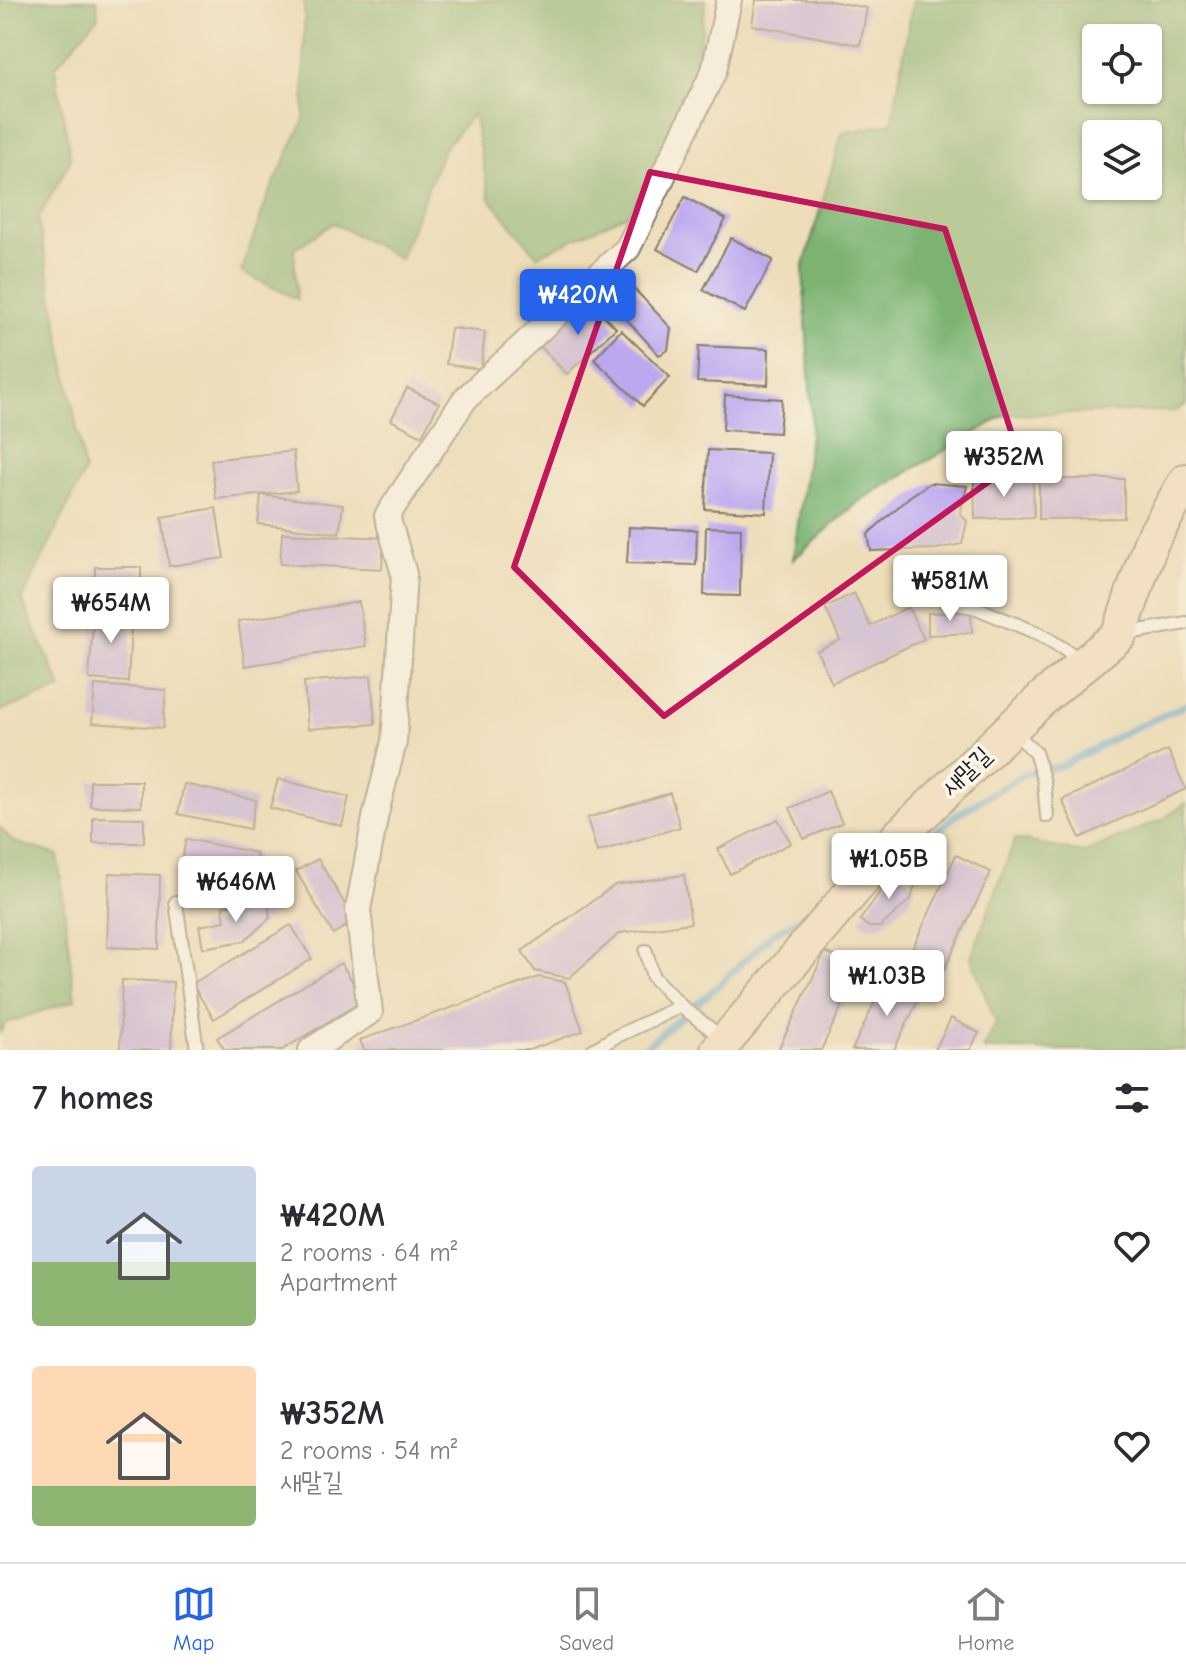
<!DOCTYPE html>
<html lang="en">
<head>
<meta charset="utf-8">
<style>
  :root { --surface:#fff; --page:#f2f2f3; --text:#2b2b33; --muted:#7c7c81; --line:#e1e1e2; --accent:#2563eb }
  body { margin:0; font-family:"Comic Neue","Poor Story",sans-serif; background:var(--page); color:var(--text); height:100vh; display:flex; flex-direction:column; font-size:30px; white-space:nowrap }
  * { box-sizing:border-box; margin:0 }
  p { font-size:26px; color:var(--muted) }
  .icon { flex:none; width:44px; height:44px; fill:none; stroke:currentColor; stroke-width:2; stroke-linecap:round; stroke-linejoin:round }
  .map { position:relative; height:1050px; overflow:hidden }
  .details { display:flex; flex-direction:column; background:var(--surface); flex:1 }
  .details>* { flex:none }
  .controls { position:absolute; left:1082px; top:24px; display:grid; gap:16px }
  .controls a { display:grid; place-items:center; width:80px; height:80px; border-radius:8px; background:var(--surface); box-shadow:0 2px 6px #0004; font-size:40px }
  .price { position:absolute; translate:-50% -68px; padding:0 18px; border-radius:8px; background:#fff; color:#222; font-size:26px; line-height:52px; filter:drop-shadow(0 2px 4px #0008) }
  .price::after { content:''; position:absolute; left:50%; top:48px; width:24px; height:18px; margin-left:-12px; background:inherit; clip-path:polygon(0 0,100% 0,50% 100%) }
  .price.active { background:var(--accent); color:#fff }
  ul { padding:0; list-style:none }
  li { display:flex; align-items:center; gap:24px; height:200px; padding:0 32px }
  li span { display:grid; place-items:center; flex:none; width:224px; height:160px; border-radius:8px; color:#555 }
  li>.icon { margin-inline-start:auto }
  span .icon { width:96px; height:96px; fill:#fffc; stroke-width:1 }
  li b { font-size:34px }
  h2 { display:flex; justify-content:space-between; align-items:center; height:96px; padding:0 32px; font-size:34px }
  .tabs { display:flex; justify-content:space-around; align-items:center; height:112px; border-top:2px solid var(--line); background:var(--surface); font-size:22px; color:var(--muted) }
  .tabs a { display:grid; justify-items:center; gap:4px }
  .tabs .active { color:var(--accent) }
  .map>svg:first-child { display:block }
  .forest { fill:#7bb371; stroke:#4c6846; stroke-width:2; fill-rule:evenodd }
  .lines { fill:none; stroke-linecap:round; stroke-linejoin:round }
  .stream { stroke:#63abda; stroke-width:7 }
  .building { fill:#bba8ef }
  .lane-casing { stroke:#847c6a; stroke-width:16 }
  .street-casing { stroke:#847c6a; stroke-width:28 }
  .secondary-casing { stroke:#847c6a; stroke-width:38 }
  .lane { stroke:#fff; stroke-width:12 }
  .street { stroke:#fff; stroke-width:24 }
  .secondary { stroke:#fbe5cf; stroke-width:34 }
  .marked { fill:none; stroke:#c2185b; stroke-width:6; stroke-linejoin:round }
  .labels { text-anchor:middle; stroke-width:7; stroke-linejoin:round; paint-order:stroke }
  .street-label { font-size:24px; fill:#1c1c1c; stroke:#fbf7ec }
</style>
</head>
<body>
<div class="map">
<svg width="1186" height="1050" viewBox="0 0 1186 1050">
  <rect width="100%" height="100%" fill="#fbf7ec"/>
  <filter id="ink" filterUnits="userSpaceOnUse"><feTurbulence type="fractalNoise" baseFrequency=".0125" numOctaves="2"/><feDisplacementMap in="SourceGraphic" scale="16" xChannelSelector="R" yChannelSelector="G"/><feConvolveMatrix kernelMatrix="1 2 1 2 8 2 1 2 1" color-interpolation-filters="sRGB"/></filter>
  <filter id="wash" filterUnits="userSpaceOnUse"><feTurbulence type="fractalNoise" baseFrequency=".006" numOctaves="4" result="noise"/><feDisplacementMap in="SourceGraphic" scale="32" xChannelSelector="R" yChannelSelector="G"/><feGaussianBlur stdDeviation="1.8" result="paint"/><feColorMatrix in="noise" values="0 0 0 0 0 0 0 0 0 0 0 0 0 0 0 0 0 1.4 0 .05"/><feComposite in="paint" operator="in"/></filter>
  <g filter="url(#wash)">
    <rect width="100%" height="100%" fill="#edddb9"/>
    <!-- forest -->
    <g class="forest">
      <path d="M0,0H97L98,17L55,67L71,160L38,219L85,471L22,600L62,689L0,711Z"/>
      <path d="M304,0H706L693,97L630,213L537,256L490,199L473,114L443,150L400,259L334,223L294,249L297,299L241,272L268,196L304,120Z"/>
      <path d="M913,0H1186V405L1175,411L1005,415L859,501L793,560L812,421L803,269L842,133L892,123ZM1096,38H1148V90H1096ZM1096,134H1148V186H1096Z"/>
      <path d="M1186,803V1050H983L996,1023L971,958L1015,839L1083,853L1163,819Z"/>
      <path d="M0,827L12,841L58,855L75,1000L6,1023L0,1033Z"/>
    </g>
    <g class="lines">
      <!-- stream -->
      <g class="stream">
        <path d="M900,863L955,816L1024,774L1061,766L1130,730L1186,705"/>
        <path d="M642,1050L719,985L771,935L820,907"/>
      </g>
    </g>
    <g id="blocks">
      <!-- building -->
      <g class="building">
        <path d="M756,0H825L867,8L860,45L752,25Z"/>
        <path d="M685,197L726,219L698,271L657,249Z"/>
        <path d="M731,238L773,260L745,312L703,290Z"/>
        <path d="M627,281L671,328L668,350L659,355L607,298Z"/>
        <path d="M589,300L616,328L567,374L540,346Z"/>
        <path d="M451,328L485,332L481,369L446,364Z"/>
        <path d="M621,330L670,377L643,406L594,359Z"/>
        <path d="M699,346L769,349L768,385L697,382Z"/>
        <path d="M407,388L439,403L422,436L391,420Z"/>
        <path d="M725,395L782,399L779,433L723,430Z"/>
        <path d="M708,450L769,453L766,513L705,509Z"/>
        <path d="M293,451L297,491L216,499L211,460Z"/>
        <path d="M1033,479L1034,517L975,519L974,480Z"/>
        <path d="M1039,479H1124V518L1039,519Z"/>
        <path d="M930,483L967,486L960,514L967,521L962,544L936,549L871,551L868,534L909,497Z"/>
        <path d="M261,495L343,505L339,533L258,524Z"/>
        <path d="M216,508L224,558L169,566L162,517Z"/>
        <path d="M629,527L697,530L696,565L627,563Z"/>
        <path d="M706,527L741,528L740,596L704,595Z"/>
        <path d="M282,533L384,538L382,569L280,564Z"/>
        <rect x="95" y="567" width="46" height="26"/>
        <path d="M854,593L870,626L908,607L924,639L832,683L817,651L840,640L825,607Z"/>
        <path d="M359,602L366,646L245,666L238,621Z"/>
        <path d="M94,608L132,610L128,682L89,679Z"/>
        <path d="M971,612L972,633L928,635V613Z"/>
        <path d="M371,676L375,724L308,729L304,682Z"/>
        <path d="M95,685L166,690L163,728L92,723Z"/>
        <path d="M1168,750L1186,789L1080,838L1062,800Z"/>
        <path d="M278,779L349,797L342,826L270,808Z"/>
        <path d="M90,781H141V807L90,806Z"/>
        <path d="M184,784L256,800L250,829L178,814Z"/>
        <path d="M828,791L842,823L804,839L790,808Z"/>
        <path d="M670,793L680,827L597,852L587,818Z"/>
        <path d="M93,817L144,818V843H93Z"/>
        <path d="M778,819L791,843L730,874L718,849Z"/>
        <path d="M186,839L257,853L252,878L181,864Z"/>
        <path d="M956,855L991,872L944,970L910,954Z"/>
        <path d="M318,859L355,921L333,934L296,871Z"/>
        <path d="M895,871L915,885L911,899L880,927H869L860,920Z"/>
        <path d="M109,873L160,875L159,949L107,947Z"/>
        <path d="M684,875L691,923L620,933L569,978L535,971L522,951L615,885Z"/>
        <path d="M267,898L270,918L244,941L203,948L199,926L225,921L223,906Z"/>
        <path d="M291,925L312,959L214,1019L192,984Z"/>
        <path d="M825,952L860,968L821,1050H778Z"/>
        <path d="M341,963L364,1000L282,1050H225L217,1038Z"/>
        <path d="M539,977L565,982L583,1031L529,1050H364L360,1040Z"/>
        <path d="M886,978L921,994L894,1050H852Z"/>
        <path d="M122,980L173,982L171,1050H120Z"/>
        <path d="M951,1018L979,1033L970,1050H935Z"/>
      </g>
    </g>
  </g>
  <g filter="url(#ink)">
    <use href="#blocks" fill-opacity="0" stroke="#847c6a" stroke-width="2"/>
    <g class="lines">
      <defs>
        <g id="lane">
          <path d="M921,578L947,602L974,607L1040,634L1083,661"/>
          <path d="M1123,634L1186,623"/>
          <path d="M1013,731L1035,752L1044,782L1047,816"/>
          <path d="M176,902L197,1050"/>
          <path d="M646,951L653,977L681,1006"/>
          <path d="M593,1050L615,1037L681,1006L725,1040"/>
        </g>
        <path id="street" d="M311,1050L370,1012L358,910L376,813L394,742L404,574L387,516L465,399L628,248L714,71L729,0"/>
        <path id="secondary" d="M718,1050L899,836L1044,697L1119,635L1151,542L1186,481"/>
      </defs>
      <!-- lane casing -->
      <use href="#lane" class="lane-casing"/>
      <!-- street casing -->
      <use href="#street" class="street-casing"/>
      <!-- secondary casing -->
      <use href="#secondary" class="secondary-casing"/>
      <!-- lane -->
      <use href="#lane" class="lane"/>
      <!-- street -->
      <use href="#street" class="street"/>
      <!-- secondary -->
      <use href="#secondary" class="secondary"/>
    </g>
  </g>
  <!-- marked area -->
  <path d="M0 0H1186V1050H0ZM650,172L945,229L1020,459L664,716L514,567Z" fill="#edddb9" fill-opacity=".55" fill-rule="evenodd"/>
  <path class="marked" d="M650,172L945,229L1020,459L664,716L514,567Z"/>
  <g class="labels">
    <!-- street labels -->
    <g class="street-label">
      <text transform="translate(966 771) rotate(-44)" y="8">새말길</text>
    </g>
  </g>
</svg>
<div class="controls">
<a><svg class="icon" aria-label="locate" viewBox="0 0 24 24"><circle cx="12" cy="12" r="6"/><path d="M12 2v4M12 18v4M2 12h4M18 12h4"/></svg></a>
<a><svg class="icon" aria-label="layers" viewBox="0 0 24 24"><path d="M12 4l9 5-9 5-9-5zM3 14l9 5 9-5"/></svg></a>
</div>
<b class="price active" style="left:578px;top:337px">₩420M</b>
<b class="price" style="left:1004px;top:499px">₩352M</b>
<b class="price" style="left:950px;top:623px">₩581M</b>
<b class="price" style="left:111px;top:645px">₩654M</b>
<b class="price" style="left:889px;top:901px">₩1.05B</b>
<b class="price" style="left:236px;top:924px">₩646M</b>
<b class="price" style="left:887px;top:1018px">₩1.03B</b>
</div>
<section class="details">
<h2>7 homes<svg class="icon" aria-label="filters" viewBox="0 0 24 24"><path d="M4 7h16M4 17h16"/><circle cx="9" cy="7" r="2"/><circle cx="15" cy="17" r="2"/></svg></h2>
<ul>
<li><span style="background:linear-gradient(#c9d6e8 60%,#8fb573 0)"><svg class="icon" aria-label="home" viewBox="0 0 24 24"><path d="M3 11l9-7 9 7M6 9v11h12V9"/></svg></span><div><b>₩420M</b><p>2 rooms · 64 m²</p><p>Apartment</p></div><svg class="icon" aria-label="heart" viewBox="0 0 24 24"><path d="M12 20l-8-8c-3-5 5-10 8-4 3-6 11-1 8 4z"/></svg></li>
<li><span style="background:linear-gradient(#ffd9b3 75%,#8fb573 0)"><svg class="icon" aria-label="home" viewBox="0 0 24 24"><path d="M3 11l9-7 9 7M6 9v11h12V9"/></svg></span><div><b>₩352M</b><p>2 rooms · 54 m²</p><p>새말길</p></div><svg class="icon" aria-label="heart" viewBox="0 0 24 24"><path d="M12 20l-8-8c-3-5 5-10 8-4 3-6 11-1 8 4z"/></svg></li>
</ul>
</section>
<nav class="tabs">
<a class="active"><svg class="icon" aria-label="map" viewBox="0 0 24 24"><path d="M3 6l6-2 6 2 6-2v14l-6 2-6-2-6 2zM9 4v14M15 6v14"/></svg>Map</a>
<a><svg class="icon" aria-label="saved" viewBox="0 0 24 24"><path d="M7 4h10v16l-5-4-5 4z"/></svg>Saved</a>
<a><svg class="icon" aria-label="home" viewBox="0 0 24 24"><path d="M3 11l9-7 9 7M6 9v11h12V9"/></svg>Home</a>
</nav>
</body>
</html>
